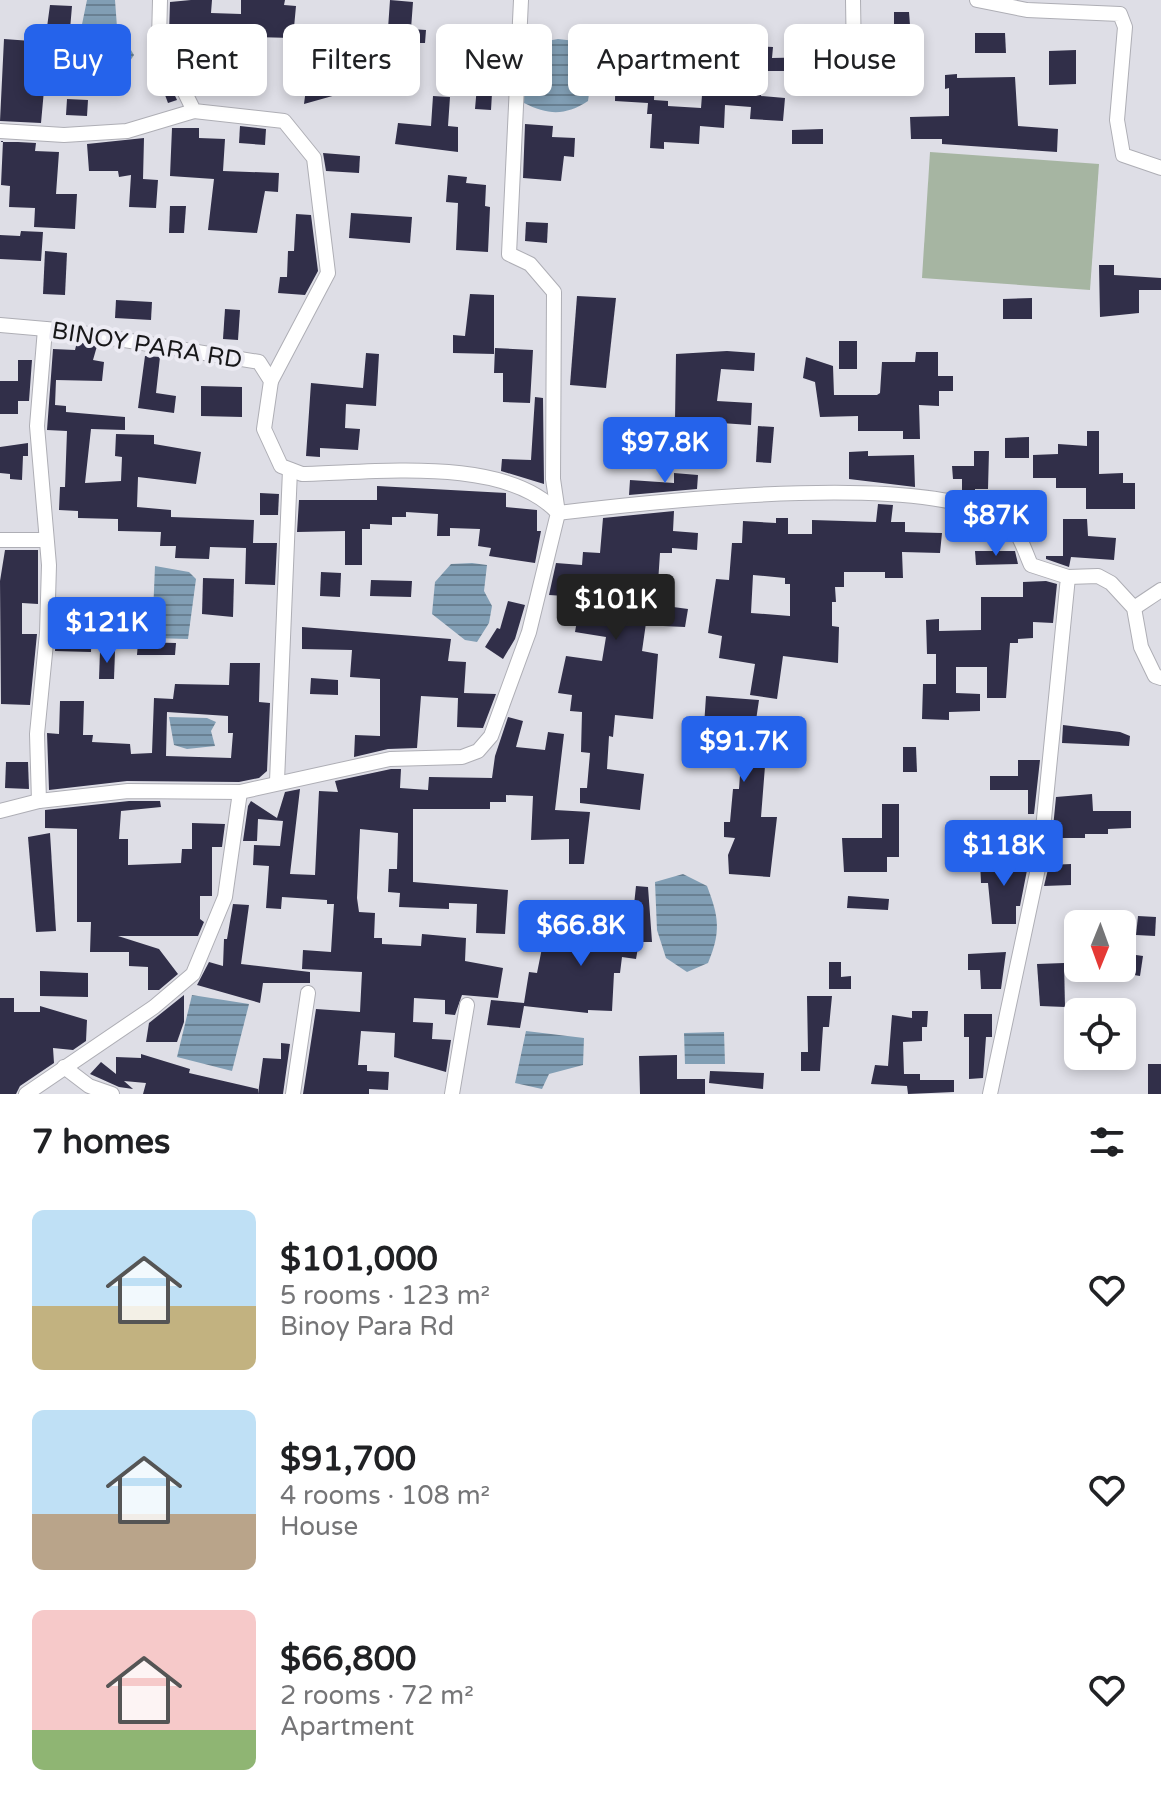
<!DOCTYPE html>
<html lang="en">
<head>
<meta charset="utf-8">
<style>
  :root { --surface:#fff; --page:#f6f6f6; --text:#202124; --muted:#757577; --accent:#2563eb }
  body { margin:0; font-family:"Varela Round",sans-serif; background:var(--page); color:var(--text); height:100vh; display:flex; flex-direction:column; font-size:30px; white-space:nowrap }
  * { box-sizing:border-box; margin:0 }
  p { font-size:26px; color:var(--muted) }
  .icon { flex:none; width:44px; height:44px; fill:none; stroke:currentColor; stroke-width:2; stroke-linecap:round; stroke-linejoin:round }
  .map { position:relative; height:1094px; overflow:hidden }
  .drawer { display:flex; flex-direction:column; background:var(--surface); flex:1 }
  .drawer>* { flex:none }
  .hud { position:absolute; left:24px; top:24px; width:1114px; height:72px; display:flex; gap:16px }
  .needle { width:52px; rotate:181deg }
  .fabs { position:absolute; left:1064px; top:910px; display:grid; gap:16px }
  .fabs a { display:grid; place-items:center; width:72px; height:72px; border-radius:12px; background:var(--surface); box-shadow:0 4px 12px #0003; font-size:40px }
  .price { position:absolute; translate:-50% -68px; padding:0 18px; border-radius:8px; background:var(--accent); color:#fff; font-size:26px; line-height:52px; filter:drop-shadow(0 2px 4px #0008) }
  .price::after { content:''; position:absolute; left:50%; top:48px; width:24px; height:18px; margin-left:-12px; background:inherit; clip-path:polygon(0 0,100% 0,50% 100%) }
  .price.on { background:#222; color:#fff }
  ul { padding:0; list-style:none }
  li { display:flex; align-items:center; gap:24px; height:200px; padding:0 32px }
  li span { display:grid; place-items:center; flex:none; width:224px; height:160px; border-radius:12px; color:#555 }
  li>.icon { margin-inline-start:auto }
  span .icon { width:96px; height:96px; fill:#fffc; stroke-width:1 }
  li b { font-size:34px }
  h2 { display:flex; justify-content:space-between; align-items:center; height:96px; padding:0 32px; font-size:34px }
  .chip { padding:0 28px; border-radius:12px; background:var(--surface); box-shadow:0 4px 12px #0003; font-size:28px; line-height:72px }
  .chip.on { background:var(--accent); color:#fff }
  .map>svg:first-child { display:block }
  .green { fill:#a6b5a2 }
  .water { fill:url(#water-rules) }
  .building { fill:#312f49; fill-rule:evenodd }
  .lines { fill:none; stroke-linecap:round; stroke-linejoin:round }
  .street-casing { stroke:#aeaeb5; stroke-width:16 }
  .street { stroke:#fff; stroke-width:14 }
  .labels { text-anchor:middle; stroke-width:8; stroke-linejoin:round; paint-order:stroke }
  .street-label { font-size:24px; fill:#171719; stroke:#ecebf3 }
</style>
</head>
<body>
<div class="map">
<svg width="1161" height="1094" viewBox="0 0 1161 1094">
  <defs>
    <pattern id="water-rules" width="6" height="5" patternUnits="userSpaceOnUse" patternTransform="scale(2)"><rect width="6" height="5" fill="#819eb4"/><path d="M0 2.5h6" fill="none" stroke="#698092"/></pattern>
  </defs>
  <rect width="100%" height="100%" fill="#dedee6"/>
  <!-- green -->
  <path class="green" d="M930,152L1099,164L1090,290L922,278Z"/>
  <!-- water -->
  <g class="water">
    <path d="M87,0H115L117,27L134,55L126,67L97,66L80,34Z"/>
    <path d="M558,39L584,42L592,72L588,101C565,116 548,115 524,103L525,45Z"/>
    <path d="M472,563L487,565L484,591L492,606L489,623L477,642L465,640L432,614L435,582L451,564Z"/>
    <path d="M155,566L189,572L196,579L188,639L152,638Z"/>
    <path d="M169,717L207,718L216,722L211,731L215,746L187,749L174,745Z"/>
    <path d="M683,874L707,886C719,917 721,932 708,963L687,972L666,958L657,930L655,882Z"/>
    <path d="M192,995L249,1004L232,1071L177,1057Z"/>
    <path d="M526,1031L584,1038L583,1065L549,1074L542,1089L515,1083Z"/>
    <path d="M724,1032L725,1064H685L684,1033Z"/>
  </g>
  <!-- building -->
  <g class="building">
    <path d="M191,0H212L211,13L241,14V0H285L284,5L296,6L293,38L217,36V65H186V46L215,37L169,34L170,2Z"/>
    <path d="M390,0L413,2L411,29L426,30L425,43H387Z"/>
    <path d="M50,5L72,6L66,77H71L70,91L44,90L41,123L0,121L4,39L45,42Z"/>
    <path d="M894,12H909L912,52H881V61H864V40H894Z"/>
    <path d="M305,28L318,29L317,36L340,37L338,70L372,72L370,93L336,91V95L304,104L312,42H304Z"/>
    <path d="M475,32L504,34L501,77H493L491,110L475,109L477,86L451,88V70H442L440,46L474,48Z"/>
    <path d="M664,32L684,33L681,75H655L654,100L668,101V106L701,108L703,82L686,81L687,65L722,67V57L743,58L744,37L756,38L755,46L773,47L772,58L820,57V71H763L761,96L785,98L783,121L750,119L751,107L725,105L724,128L700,126L699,144L664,142V149L650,148L652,114H647L648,103L615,101L616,50L663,52Z"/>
    <path d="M975,33H1005L1006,53H975Z"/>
    <path d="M1076,50V84L1049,85V51Z"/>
    <path d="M156,56L177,100L168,103L159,79L156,80L149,58Z"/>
    <path d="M957,74V78L1015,77L1018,126L1058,129L1057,152L942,144V139H911L910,117L949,116V88L945,89V75Z"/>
    <path d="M891,77H914L915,92H891Z"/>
    <path d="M433,96L450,97L448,126L458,127V152L395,144L398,123L431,126Z"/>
    <path d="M67,99L88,100L87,116L66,115Z"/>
    <path d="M525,124L553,126L552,137L575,138L574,157L564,156L561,181L523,178Z"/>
    <path d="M240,126L266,129L265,145L239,143Z"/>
    <path d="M172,128H199V138L225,139L223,171L279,173L278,192L265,191L257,233L208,230L214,179L170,176Z"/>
    <path d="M823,129V144H792V130Z"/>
    <path d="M144,138L143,179L158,180L156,208L129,207L131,175L119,177L118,171H89L87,144Z"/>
    <path d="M0,141L36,143L35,151L59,152L56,194H77L75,229L34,227L35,208L9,207L10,186L1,185L3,141Z"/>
    <path d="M323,153L360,156L359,173L326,171Z"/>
    <path d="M448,175L467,177L466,183L486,185L485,206L490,207L488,252L456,250L458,203L446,202Z"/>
    <path d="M170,206H186L184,233H169Z"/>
    <path d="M351,213L412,217L410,243L349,238Z"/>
    <path d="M296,214L311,215L318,271L305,295L278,293L280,277H287L288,251H294Z"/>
    <path d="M526,222L548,223L547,243L525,241Z"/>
    <path d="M21,231L43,232L41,261L0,259V235L20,236Z"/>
    <path d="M45,251L67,253L65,295L43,294Z"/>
    <path d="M1099,265H1114V275L1161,278V290H1139V313L1100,317Z"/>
    <path d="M470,294L494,295V354L453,353V335L465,336Z"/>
    <path d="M577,296L616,298L606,388L570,385Z"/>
    <path d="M1032,298V319H1003V299Z"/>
    <path d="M116,300L152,302L151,320L115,318Z"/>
    <path d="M225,309L240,310L238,340L223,339Z"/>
    <rect x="839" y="341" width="18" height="28"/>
    <path d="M77,342L97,346L93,360L104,362L102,381L56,380L55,405L66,406V412L125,417V430L91,429L85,483L121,481L122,457L115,456L116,434L154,435V444L201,452L196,484L138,477L137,507L171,510V517L254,520L253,543H277L275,585L245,584L246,548L210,547L209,559L175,558L176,546H160L161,532L118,531V519L78,518V511L59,510L60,487H65L67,431L47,430L53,349L75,350Z"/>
    <path d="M495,348L533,350L530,403L503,402V373H494Z"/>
    <path d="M727,351L755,353L754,371L721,369L717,401L752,403L751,425L675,420L676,354Z"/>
    <path d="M916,352H938V376H953V391H939V406L919,405L920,439H903V431H858V416L820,417L815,382L803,378L806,357L833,366L834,395H877L880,393L882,362H915Z"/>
    <path d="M366,353L379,354L376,406L346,404L345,428L360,429L358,450L320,448V457L306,456L311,383L363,388Z"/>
    <path d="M145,356L160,357L156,393L176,396L174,413L138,408Z"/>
    <path d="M18,360H32L29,401H18V414H0V381H18Z"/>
    <path d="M201,386L242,387V417L201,416Z"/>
    <path d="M535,397L543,398L544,484L501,471L502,459L531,460Z"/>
    <path d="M653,420L670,421L668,456L651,455Z"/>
    <path d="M758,426L774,427L771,463L756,462Z"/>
    <path d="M1087,431H1099V474L1123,473V483H1135V509H1086V488H1056V478H1033V455L1058,454V444L1087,446Z"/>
    <path d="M1029,437V458H1005V438Z"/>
    <path d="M28,443V456H23L22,480L10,479V474L0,473V447Z"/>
    <path d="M868,451V456L914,455L915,487L849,479V452Z"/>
    <path d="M974,451H989L988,489H975V495H962V479H953L952,466H974Z"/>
    <path d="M674,473L698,475L697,489L629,495L630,480L674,483Z"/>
    <path d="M377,486L506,493V507L537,510V531H541L535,563L489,556L491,548L478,546L480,529L450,528V536H437L438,514L406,512V517H392V525L370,524V529H362V565H345V531L297,532L299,500H377Z"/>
    <path d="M260,493L279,494L278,515H260Z"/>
    <path d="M878,504L893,505L891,522H905V532L942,533L940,553L902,552L903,578H885V572H844V587H835L836,602H832V626L839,627L838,663L783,656L777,699L750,695L755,664L719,658L722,636L708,633L716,579L729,580L732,543H742L743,521L776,523V518H788V534H812V520L876,522ZM753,575L785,578V584H790V616L751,613Z"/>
    <path d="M674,511L673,531L698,533L697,550L672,548V553H660L657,598H641L639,622L646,623L642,651L658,654L653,719L615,715L613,737L609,736L607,769L644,774L640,810L580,803V788H587L590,753L581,752L582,712L570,711L572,695L558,693L566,656L602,661L606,637L575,632L581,597L549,595L556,563L582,565L583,552L600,553L603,518Z"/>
    <rect x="1026" y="511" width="18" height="19"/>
    <path d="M1063,519H1087L1088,536L1116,538L1114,560L1071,557L1069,567L1046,559V556H1063Z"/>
    <path d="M5,550H38V604L22,603V634H37L30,705L1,704L0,581Z"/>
    <path d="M975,551H1015L1018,564L976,565Z"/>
    <path d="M321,572L341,573L340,597L320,596Z"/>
    <path d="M203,578L234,579L233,617L202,614Z"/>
    <path d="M371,580L412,581L411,597L370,596Z"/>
    <path d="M1046,581L1057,584L1053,623L1033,622V638L1018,639V643H1010L1006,698H987V667H956V693L980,694V711L949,712V720L922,719L923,684H936V654H927L926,620L939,619V631L981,630V597H1023V582Z"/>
    <path d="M508,601L525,605L515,639L503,659L485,647L497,628L500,629Z"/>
    <path d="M666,606L688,609L685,627L663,626Z"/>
    <path d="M57,621L92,623L91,652L55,651Z"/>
    <path d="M302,627L451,639L448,661L466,662L464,693L496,694L483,728L457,727L458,698L421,696L417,748L388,749L354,757L355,735L380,736V679L350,677L352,650L302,649Z"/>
    <path d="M138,642L176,643L175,655H137Z"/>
    <path d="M100,651H115L114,679H99Z"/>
    <path d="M230,663H260L259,702L270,703L267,771L259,778L239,782L127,781L49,790L47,733L59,734L60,701H84L83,735H93L92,742L130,744L131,754L152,753L154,698L173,699L175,684L229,685ZM167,712L228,716V733H233L231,758L166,756Z"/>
    <path d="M311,678L338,680V695L310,694Z"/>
    <path d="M706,696L759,700L755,727L768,728L761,817H777L770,877L729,874L728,855L735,838L724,837V822H730L733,789H739L742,747H736L737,743L703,741Z"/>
    <path d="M508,717L523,721L516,747L545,750L548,732L564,734L555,810L590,812L584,864H569V839L531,840L533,796L506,795V802H490V809H413V882L508,890L505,934L476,933L477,904L449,903V909L399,907L400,893L388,892L389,869H397L398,833L360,829L357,898L359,912L375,913L374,938H382V944L421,946L422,934L466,938L465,961L503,968L498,998L462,995L455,1015L445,1014V1000L414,998L413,1022L433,1023L432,1039L451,1040L446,1072L394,1057L395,1033L361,1031L358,1065H367V1071L389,1072L388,1090L369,1089V1094H303L316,1009L360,1012L362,972L302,969L303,950L331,952L334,904H327V900L282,897L281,909L266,908L269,866L253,865L254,845L280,846L283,821L258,819L257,841H243L248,806L251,801L277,818L285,792L300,789L290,874L315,875L319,791L338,792L335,781L391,769H401L400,788L428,790L429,777L492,778L495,756Z"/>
    <path d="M1063,725L1120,732L1130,736L1129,746L1062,743Z"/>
    <path d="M903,747H916L917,772H903Z"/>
    <path d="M1018,760H1040L1034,814H1028V790H990V776H1018Z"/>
    <path d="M6,762H28L29,789L5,788Z"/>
    <path d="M1092,794L1093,811H1131V828L1108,829V834H1085V838H1052L1056,797Z"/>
    <path d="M129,801H160L161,807L121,811L119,839H128V865L181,863L182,849H192V823L225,824L222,847H212V896H200V919L204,922L198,936H118L159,949L178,974L159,990H148V967L129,966V952H90L91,922H77V829L45,828V810Z"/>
    <path d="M882,804H899V857H887V872H844L842,838H882Z"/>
    <path d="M50,833L56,931L36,932L28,837Z"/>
    <path d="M1029,860L1020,906H1016V924H992L988,883H981L980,861Z"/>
    <path d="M1071,864V885L1044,886L1049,865Z"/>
    <path d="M636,886L648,887L652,942H639L636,959L622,957L620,973H614L612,1011L588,1010V1013L524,1006L520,1028L487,1025L491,1000L524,1003L529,972L537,973L544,938L576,944L583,920L620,927L627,925L628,904L634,905Z"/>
    <path d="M848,896L889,899L888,910L847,908Z"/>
    <path d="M233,904L249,905L241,964L310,972V983H263L260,1003L197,985L209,962L223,966L224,939H227Z"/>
    <path d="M1138,916L1156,917L1155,936L1136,935Z"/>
    <path d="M1006,952L1001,989H981L980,970H968V954Z"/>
    <path d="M1122,953L1143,956L1140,976L1122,973Z"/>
    <path d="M829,962H841V977L851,976V989H829Z"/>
    <path d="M1064,963L1065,1007L1040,1006L1037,964Z"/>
    <path d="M40,971L88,973V997L40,996Z"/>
    <path d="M184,995V1022L177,1042H146L149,1023Z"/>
    <path d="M807,996H832L829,1027H823L820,1071H801V1052H808Z"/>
    <path d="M0,998H14V1012H40V1006L87,1020L86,1041L73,1050L53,1048L54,1063L20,1086L16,1094H0Z"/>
    <path d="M912,1011H928L927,1027H922V1041L903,1042L904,1074H920V1080H954V1092L908,1094L907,1086L871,1084L875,1065L888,1066L892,1015L912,1018Z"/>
    <path d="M964,1014H992V1037H986L983,1078L969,1079V1037H964Z"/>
    <path d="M281,1043L290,1044L283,1094H258L263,1058L281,1059Z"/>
    <path d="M141,1054L190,1069L189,1073L258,1089V1094H143L146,1083L124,1081L133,1089L119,1087L90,1074L101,1062L116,1074V1057L141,1058Z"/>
    <path d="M677,1055V1079H705V1094H640L639,1056Z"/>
    <rect x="1148" y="1064" width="13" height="30"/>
    <path d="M710,1071L764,1073L763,1089L709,1083Z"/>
  </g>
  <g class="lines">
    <defs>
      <g id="street">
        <path d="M160,0L159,40L194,111L284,121L314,158L328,273L271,381"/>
        <path d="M521,0L509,254L530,264L554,292L553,479L558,513C641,503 963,464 1015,531C1022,540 1026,554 1031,565L1068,577L1040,859L990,1094"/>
        <path d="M853,0L854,60"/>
        <path d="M977,0L1027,10L1120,14L1125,27L1117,120L1123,155L1161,168"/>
        <path d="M0,131L64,135L127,131L194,111"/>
        <path d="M0,325L69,331L259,362L271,381L264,429L281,466L302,474C374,473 505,455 558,513L529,632L491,736L478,751L462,757L390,759L240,792L128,791L39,801L0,811"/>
        <path d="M0,540H46"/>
        <path d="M1068,577L1098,576L1111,583L1134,608L1141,647L1155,676L1161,678"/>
        <path d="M1134,608L1161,590"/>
        <path d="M277,781L290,470"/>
        <path d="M39,801L37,734L47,633L49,565L37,426L45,329"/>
        <path d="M64,1067L89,1086L112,1094"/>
        <path d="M26,1094L154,1007L193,974L225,897L240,792"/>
        <path d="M293,1094L308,993"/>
        <path d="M452,1094L467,1005"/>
      </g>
    </defs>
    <!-- street casing -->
    <use href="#street" class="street-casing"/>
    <!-- street -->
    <use href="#street" class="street"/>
  </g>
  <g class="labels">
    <!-- street labels -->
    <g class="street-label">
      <text transform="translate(147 345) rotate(9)" y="8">BINOY PARA RD</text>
    </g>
  </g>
</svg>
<div class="fabs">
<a><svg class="needle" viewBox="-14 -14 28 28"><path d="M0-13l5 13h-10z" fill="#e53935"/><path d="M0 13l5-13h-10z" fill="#757577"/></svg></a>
<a><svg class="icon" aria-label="locate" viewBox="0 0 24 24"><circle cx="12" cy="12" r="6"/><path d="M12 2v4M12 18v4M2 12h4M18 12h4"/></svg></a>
</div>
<b class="price" style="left:665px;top:485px">$97.8K</b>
<b class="price" style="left:996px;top:558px">$87K</b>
<b class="price on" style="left:616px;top:642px">$101K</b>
<b class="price" style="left:107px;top:665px">$121K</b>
<b class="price" style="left:744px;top:784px">$91.7K</b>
<b class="price" style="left:1004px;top:888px">$118K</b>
<b class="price" style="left:581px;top:968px">$66.8K</b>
<div class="hud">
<a class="chip on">Buy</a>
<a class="chip">Rent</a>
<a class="chip">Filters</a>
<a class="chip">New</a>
<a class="chip">Apartment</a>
<a class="chip">House</a>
</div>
</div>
<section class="drawer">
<h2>7 homes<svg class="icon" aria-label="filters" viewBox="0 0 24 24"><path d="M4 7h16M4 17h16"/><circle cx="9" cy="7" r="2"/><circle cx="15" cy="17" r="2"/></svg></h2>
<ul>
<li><span style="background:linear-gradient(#bfe0f5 60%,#c2b280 0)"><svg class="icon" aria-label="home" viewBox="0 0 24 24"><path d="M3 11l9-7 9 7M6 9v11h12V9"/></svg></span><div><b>$101,000</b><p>5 rooms · 123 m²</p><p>Binoy Para Rd</p></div><svg class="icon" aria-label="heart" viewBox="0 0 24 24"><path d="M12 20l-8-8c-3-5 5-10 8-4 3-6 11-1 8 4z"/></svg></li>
<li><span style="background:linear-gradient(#bfe0f5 65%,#b9a48a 0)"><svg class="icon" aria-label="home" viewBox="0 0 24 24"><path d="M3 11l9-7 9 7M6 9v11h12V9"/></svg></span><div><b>$91,700</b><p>4 rooms · 108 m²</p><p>House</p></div><svg class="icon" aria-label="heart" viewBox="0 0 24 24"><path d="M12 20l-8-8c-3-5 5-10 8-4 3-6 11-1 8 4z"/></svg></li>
<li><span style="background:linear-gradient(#f6c9c9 75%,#8fb573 0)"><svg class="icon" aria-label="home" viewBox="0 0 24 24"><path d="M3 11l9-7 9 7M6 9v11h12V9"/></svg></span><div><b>$66,800</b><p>2 rooms · 72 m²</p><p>Apartment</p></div><svg class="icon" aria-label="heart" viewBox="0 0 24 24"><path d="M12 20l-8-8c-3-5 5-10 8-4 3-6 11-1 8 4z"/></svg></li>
</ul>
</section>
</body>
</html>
